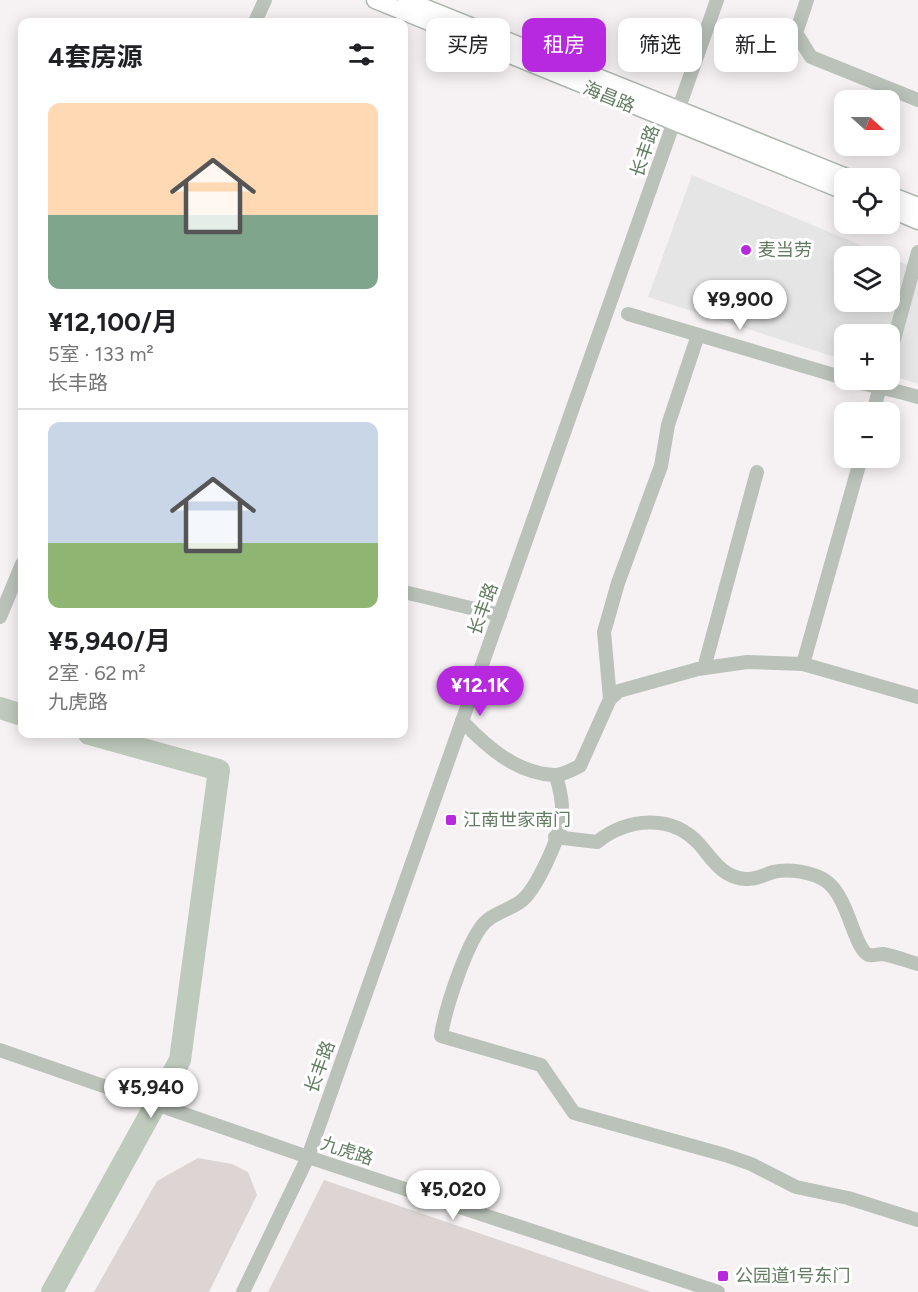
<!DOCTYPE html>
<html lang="zh">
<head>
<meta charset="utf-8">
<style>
  :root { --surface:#fff; --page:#f2f2f2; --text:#202124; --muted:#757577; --line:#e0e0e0; --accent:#b629df }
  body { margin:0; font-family:Figtree,"Noto Sans SC",sans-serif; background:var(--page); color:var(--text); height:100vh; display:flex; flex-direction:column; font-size:22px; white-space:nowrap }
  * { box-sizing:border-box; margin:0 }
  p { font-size:20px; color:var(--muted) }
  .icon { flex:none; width:33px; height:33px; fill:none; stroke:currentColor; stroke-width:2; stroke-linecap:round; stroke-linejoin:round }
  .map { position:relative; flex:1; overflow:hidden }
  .drawer { position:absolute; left:18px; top:18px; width:390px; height:720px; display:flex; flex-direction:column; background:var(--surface); border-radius:12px; box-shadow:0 3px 15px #0003 }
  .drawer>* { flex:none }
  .top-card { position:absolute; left:426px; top:18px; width:402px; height:54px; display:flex; gap:12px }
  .needle { width:39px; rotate:111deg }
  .tools { position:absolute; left:834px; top:90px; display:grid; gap:12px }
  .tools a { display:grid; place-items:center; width:66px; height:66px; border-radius:12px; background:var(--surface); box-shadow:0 3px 15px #0003; font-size:30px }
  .price { position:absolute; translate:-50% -51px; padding:0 14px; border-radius:21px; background:#fff; color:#222; font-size:20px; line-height:39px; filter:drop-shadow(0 2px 3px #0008) }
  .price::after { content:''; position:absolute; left:50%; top:36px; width:18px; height:14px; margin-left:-9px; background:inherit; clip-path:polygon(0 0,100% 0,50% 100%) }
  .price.current { background:var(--accent); color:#fff }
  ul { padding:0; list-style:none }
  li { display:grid; align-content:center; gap:12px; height:318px; padding:0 30px }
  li+li { border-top:2px solid var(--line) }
  li span { display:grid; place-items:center; height:186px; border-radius:12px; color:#555 }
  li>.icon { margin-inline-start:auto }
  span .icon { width:108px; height:108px; fill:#fffc; stroke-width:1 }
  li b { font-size:26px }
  h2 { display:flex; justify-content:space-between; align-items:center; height:72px; padding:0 30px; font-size:26px }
  .chip { padding:0 21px; border-radius:12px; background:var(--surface); box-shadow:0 3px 15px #0003; font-size:21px; line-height:54px }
  .chip.current { background:var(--accent); color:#fff }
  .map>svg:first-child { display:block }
  .built { fill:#e6e5e5 }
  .green { fill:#dcd5d3 }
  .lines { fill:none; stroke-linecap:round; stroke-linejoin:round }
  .river { stroke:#becabc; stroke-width:22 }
  .major-casing { stroke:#aeb7ae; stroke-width:19 }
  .minor { stroke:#bac2ba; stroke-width:14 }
  .major { stroke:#fff; stroke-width:16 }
  .poi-dot { fill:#b629df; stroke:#fff; stroke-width:2 }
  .labels { text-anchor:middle; stroke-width:6; stroke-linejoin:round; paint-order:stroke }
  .street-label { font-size:18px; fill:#627c61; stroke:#fff }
  .poi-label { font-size:18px; fill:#627c61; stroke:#fff; text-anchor:start }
</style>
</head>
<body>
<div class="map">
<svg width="918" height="1292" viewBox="0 0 918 1292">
  <rect width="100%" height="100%" fill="#f6f2f4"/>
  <!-- built -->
  <path class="built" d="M692,175L887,256H844V302H890V258L918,269V384L890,375V334H844V360L648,297Z"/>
  <!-- green -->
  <g class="green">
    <path d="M198,1158L232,1164L248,1172L257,1195L209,1292H94L157,1181Z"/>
    <path d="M324,1180L651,1292H268Z"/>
  </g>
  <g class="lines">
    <!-- river -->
    <g class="river">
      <path d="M0,708L22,715"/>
      <path d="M52,1292L180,1060L219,770L89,734"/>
    </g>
    <defs>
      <g id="major">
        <path d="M375,0L844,191"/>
        <path d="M406,0L849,178"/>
        <path d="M890,195L918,206"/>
        <path d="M890,209L918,221"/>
      </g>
    </defs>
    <!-- major casing -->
    <use href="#major" class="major-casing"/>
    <!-- minor -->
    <g class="minor">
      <path d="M807,0L796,33L811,57L918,100"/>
      <path d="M255,22L265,0"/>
      <path d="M628,314L844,378"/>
      <path d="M890,354L918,252"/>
      <path d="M848,380C872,386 895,390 918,397"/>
      <path d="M873,412L882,380"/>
      <path d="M404,592L500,615"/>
      <path d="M0,617L22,564"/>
      <path d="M803,664L861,458"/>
      <path d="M704,668L757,472"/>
      <path d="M610,699L604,632L618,583L661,466L668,425L698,335"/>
      <path d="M462,721C487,747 516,773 554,775C562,776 573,769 580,766L610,699L619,691L698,669L747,662L803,664L918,697"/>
      <path d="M556,776C560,789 563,802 562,817C560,837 536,891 520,902C507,911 490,914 481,927C465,949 445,1009 441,1036L541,1065L574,1113L725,1155L751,1164L796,1187L848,1198L918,1220"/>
      <path d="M555,837L597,842C627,818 672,813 700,845C713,860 723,878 746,879C755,880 764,875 773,872C788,868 813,872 826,881C849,897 854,950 869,955C873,956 878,954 883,954C894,956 907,961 918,964"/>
      <path d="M0,1050L308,1157L718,1292"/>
      <path d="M243,1292L308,1157L717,0"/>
    </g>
    <!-- major -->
    <use href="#major" class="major"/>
  </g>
  <!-- markers -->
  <g class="poi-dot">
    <circle cx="746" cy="250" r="6"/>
    <rect x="445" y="814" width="12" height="12" rx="3"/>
    <rect x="717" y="1270" width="12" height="12" rx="3"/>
  </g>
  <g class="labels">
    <!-- street labels -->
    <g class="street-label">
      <text transform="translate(609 97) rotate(22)" y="6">海昌路</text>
      <text transform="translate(645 151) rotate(-71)" y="6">长丰路</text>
      <text transform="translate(483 609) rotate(-70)" y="6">长丰路</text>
      <text transform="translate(320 1067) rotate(-70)" y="6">长丰路</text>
      <text transform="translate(347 1151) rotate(18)" y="6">九虎路</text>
    </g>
    <!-- poi labels -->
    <g class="poi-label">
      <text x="758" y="256">麦当劳</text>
      <text x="463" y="826">江南世家南门</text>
      <text x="735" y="1282">公园道1号东门</text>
    </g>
  </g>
</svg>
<div class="tools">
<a><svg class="needle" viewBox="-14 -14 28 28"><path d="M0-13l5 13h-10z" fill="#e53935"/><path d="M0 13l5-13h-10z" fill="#757577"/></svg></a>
<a><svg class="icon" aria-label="locate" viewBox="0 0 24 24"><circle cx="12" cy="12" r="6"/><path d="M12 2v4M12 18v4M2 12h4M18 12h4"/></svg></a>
<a><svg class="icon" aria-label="layers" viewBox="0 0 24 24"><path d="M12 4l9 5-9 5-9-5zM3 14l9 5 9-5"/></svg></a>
<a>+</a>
<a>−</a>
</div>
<b class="price" style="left:740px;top:331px">¥9,900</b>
<b class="price current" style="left:480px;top:717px">¥12.1K</b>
<b class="price" style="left:151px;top:1119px">¥5,940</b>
<b class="price" style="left:453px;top:1221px">¥5,020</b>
<div class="top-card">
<a class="chip">买房</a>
<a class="chip current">租房</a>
<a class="chip">筛选</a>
<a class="chip">新上</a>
</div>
<section class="drawer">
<h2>4套房源<svg class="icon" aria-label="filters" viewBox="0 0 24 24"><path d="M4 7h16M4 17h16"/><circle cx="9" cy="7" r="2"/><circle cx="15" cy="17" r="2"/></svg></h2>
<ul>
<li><span style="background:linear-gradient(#ffd9b3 60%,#7fa58c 0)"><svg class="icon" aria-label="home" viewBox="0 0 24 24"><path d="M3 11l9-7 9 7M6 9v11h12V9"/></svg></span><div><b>¥12,100/月</b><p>5室 · 133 m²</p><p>长丰路</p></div></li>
<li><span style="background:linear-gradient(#c9d6e8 65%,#8fb573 0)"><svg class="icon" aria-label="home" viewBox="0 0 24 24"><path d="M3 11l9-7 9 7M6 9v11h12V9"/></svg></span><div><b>¥5,940/月</b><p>2室 · 62 m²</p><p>九虎路</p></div></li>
</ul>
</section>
</div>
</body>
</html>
